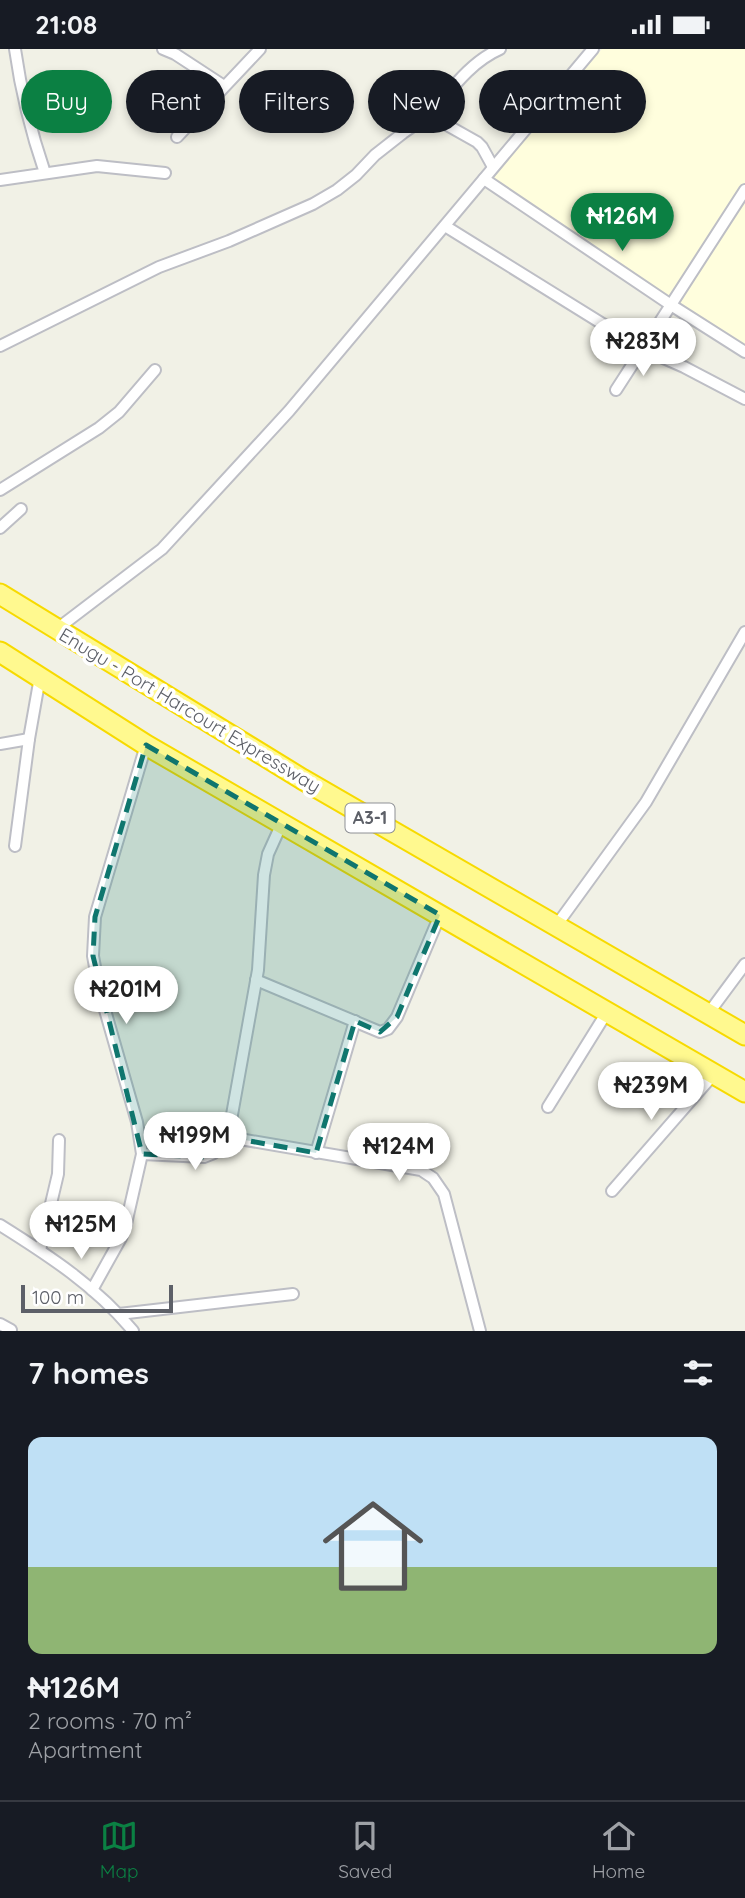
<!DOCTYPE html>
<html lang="en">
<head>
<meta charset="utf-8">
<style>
  :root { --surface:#171b24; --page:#20242c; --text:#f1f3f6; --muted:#9ea1a6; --line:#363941; --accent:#0b8043 }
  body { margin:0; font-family:Quicksand,sans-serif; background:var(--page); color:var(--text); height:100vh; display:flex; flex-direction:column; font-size:26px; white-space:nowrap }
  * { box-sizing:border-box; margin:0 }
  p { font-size:23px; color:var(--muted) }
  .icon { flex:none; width:38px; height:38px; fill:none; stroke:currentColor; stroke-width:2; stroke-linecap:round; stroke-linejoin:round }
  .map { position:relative; height:1282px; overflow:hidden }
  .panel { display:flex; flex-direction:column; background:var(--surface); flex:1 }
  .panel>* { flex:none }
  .banner { position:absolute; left:21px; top:21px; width:704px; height:63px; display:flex; gap:14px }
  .scale { position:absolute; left:21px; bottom:18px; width:152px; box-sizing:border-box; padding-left:7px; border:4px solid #5d6068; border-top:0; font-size:19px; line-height:24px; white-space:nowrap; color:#5d6068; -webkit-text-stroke:5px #fff; paint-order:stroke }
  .price { position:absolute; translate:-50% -60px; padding:0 16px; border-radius:24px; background:#fff; color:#222; font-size:23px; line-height:46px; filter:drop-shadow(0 2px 4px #0008) }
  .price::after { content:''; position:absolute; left:50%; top:42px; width:21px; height:16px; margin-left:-10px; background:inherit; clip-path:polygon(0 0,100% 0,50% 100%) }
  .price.current { background:var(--accent); color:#fff }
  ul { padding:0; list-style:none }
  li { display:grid; align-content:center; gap:14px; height:371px; padding:0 28px }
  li+li { border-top:2px solid var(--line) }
  li span { display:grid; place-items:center; height:217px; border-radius:14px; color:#555 }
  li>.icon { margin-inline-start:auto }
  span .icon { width:126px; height:126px; fill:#fffc; stroke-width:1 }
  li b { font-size:30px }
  h2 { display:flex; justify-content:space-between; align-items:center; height:84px; padding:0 28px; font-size:30px }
  .tag { padding:0 24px; border-radius:32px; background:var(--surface); box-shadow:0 4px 10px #0003; font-size:24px; line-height:63px }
  .tag.current { background:var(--accent); color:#fff }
  .status { display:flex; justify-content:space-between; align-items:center; height:49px; padding:0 35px; background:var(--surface); direction:ltr }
  .status svg { height:19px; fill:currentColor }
  .menu { display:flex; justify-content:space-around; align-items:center; height:98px; border-top:2px solid var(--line); background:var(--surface); font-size:19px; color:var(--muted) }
  .menu a { display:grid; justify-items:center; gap:4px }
  .menu .current { color:var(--accent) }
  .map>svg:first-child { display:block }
  .commercial { fill:#fffedd }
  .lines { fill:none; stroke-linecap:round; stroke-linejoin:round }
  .street-casing { stroke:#bdbec5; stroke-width:14 }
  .highway-casing { stroke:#f7da00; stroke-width:23 }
  .street { stroke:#fff; stroke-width:10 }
  .highway { stroke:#fff98f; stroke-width:19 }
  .marked { fill:#0f766e; fill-opacity:0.2; stroke:#0f766e; stroke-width:5; stroke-dasharray:14 9; stroke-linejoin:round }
  .labels { text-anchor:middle; stroke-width:7; stroke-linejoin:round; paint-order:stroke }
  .shield { fill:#fff; stroke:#8e9095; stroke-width:2 }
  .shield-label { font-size:18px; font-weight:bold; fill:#5d6068 }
  .street-label { font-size:19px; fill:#5d6068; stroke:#fff }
</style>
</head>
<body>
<div class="status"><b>21:08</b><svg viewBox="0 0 49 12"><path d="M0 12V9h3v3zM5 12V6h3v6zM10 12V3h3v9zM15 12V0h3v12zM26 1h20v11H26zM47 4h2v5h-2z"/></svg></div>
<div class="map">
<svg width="745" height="1282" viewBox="0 0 745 1282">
  <rect width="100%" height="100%" fill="#f1f1e6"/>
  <!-- commercial -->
  <path class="commercial" d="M602,0H745V302L487,133Z"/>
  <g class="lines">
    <defs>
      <g id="street">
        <path d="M15,0C21,43 31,83 45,124"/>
        <path d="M163,0L175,5L224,37"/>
        <path d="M429,66C450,42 470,13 500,0"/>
        <path d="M177,88L260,0"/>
        <path d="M484,130L671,256L745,303"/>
        <path d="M0,131L97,117L165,124"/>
        <path d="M445,177L643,300L684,318L745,350"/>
        <path d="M0,297L159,218L229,192L313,155L337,141L356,126L375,106L403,84L429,66L477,93L482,98L493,118"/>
        <path d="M616,341L745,141"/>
        <path d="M0,441L99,379L119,363L155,321"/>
        <path d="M0,479L21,460"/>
        <path d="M57,580L162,500L289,362L593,0"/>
        <path d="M0,695L29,690"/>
        <path d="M15,797L29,690L40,628"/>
        <path d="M556,877L646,753L745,583"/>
        <path d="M256,931L380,983L388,980L397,968L440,866"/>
        <path d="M708,965L745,915"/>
        <path d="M548,1058L607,963"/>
        <path d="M228,1088L421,1121L433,1129L444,1145L480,1282"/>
        <path d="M316,1104L355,972"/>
        <path d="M142,1105L204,1108L214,1104L228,1088L258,921L264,826L268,805L282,774"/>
        <path d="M612,1142L714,1025"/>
        <path d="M0,1176C48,1206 97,1238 133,1282"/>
        <path d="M40,1201L58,1125L59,1091"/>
        <path d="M92,1241L121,1189L126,1175L142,1105L137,1073L99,940L93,907L95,868L146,696"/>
        <path d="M119,1265L293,1245"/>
        <path d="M0,1275L11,1281"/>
      </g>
      <g id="highway">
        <path d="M0,545L302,730L745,986"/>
        <path d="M0,603L146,696L745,1043"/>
      </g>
    </defs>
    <!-- street casing -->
    <use href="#street" class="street-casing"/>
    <!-- highway casing -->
    <use href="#highway" class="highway-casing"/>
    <!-- street -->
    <use href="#street" class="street"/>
    <!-- highway -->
    <use href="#highway" class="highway"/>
  </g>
  <!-- marked area -->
  <path class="marked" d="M146,696L440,866L397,968L380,983L355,972L316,1104L228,1088L204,1108L142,1105L93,907L95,868Z"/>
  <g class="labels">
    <!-- shield labels -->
    <rect class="shield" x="345.5" y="754.5" width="49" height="29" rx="5"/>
    <g class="shield-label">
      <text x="370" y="775">A3-1</text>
    </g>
    <!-- street labels -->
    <g class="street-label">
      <text transform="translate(190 661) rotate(31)" y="7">Enugu - Port Harcourt Expressway</text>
    </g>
  </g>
</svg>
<div class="scale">100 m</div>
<b class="price current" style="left:622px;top:204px">₦126M</b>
<b class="price" style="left:643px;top:329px">₦283M</b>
<b class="price" style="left:126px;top:977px">₦201M</b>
<b class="price" style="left:651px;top:1073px">₦239M</b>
<b class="price" style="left:195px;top:1123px">₦199M</b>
<b class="price" style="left:399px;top:1134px">₦124M</b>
<b class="price" style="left:81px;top:1212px">₦125M</b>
<div class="banner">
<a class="tag current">Buy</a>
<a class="tag">Rent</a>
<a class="tag">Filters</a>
<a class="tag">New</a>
<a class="tag">Apartment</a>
</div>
</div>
<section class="panel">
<h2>7 homes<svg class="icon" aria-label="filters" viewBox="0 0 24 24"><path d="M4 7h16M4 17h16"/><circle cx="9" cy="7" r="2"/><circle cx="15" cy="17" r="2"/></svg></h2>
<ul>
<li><span style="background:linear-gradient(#bfe0f5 60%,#8fb573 0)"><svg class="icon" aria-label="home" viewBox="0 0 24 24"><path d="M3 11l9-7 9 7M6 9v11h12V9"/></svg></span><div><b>₦126M</b><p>2 rooms · 70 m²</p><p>Apartment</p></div></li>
</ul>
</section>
<nav class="menu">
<a class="current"><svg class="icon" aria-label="map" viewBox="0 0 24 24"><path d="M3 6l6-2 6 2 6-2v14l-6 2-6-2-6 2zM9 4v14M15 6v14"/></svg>Map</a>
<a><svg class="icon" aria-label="saved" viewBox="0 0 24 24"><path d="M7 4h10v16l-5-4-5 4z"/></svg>Saved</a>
<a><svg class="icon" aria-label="home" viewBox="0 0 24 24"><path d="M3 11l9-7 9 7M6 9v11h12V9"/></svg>Home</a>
</nav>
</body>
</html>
